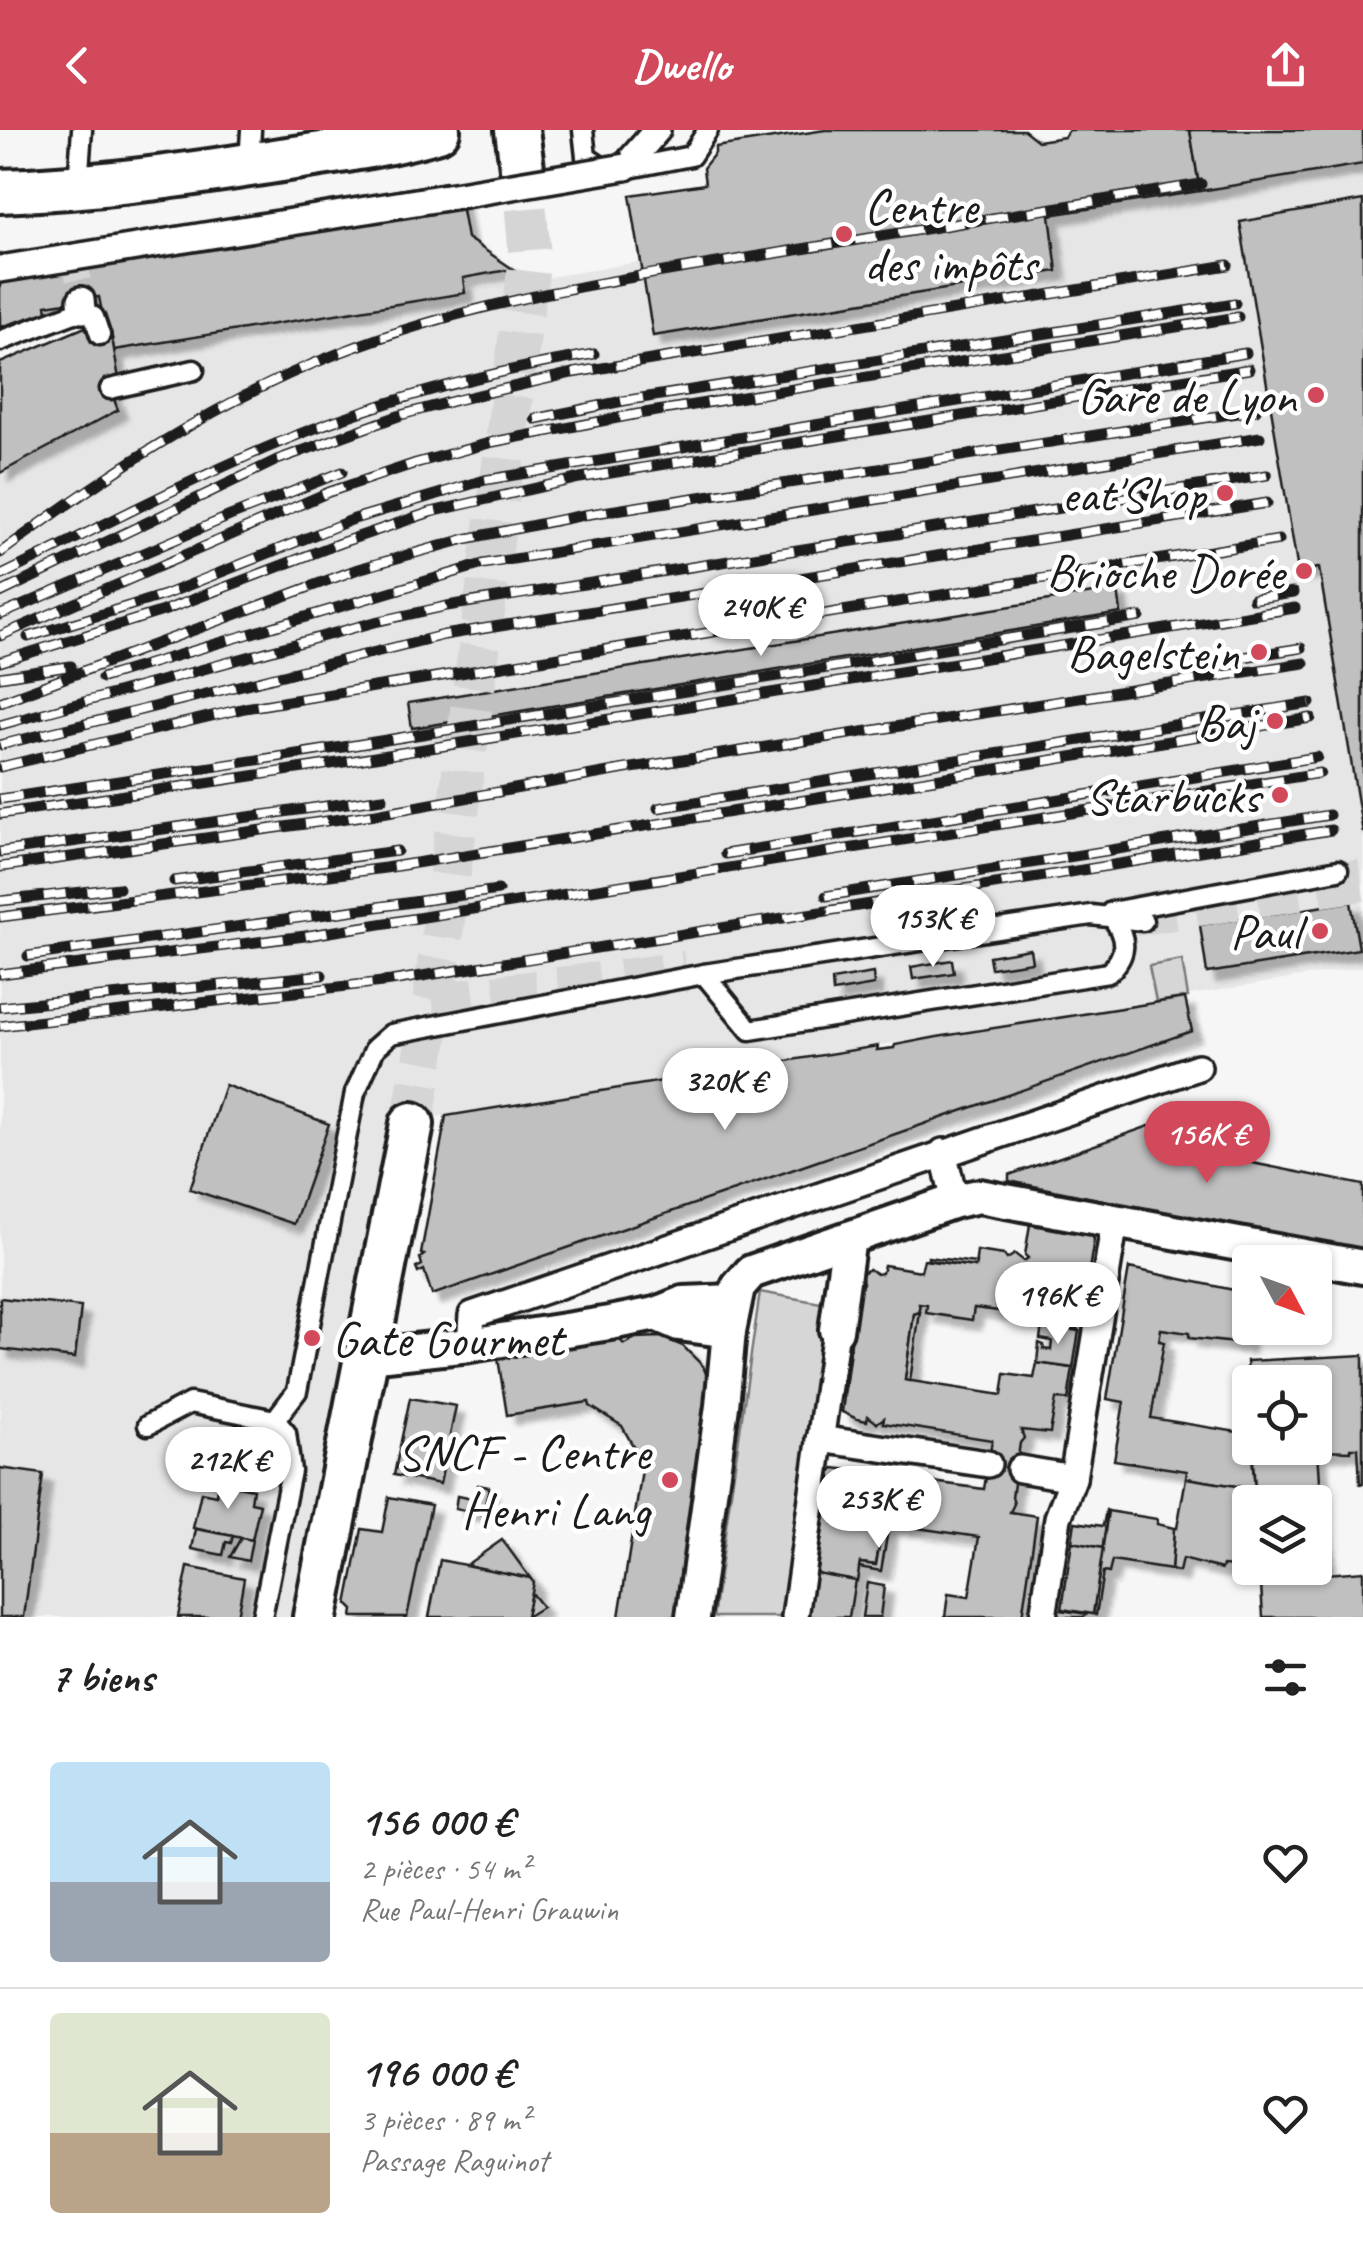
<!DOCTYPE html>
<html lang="fr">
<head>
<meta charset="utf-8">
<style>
  :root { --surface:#fff; --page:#f6f6f6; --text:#222; --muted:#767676; --line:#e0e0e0; --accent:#d1495b }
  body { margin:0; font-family:Caveat,sans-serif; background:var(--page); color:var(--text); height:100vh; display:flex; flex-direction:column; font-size:38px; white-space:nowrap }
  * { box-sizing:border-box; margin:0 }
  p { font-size:32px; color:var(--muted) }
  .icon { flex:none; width:55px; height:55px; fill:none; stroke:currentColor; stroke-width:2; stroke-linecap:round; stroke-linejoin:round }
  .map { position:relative; height:1487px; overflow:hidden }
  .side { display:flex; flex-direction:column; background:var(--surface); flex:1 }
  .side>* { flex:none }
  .needle { width:65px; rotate:131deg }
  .fabs { position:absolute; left:1232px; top:1115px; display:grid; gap:20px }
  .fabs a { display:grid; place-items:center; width:100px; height:100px; border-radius:10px; background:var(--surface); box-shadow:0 2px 8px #0004; font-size:50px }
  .price { position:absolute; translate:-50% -85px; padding:0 22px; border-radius:35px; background:#fff; color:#222; font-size:32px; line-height:65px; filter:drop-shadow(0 2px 5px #0008) }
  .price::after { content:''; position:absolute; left:50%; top:60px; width:30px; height:22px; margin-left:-15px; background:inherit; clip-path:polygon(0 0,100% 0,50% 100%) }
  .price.selected { background:var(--accent); color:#fff }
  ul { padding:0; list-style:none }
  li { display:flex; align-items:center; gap:30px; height:250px; padding:0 50px }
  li+li { border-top:2px solid var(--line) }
  li span { display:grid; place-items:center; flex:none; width:280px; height:200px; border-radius:10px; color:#555 }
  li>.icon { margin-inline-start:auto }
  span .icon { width:120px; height:120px; fill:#fffc; stroke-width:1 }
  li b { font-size:42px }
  h2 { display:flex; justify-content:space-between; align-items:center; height:120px; padding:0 50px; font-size:42px }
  header { display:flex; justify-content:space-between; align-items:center; height:130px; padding:0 50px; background:var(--accent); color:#fff; font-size:45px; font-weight:600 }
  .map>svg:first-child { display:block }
  .built { fill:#e6e6e6 }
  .green { fill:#d6d6d6; stroke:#797979; stroke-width:2.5 }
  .building { fill:#c0c0c0; stroke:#1c1c1c; stroke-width:2.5; filter:url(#shadow) }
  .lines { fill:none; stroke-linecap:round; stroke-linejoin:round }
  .pedestrian-tunnel { stroke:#d5d5d5; stroke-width:25; stroke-dasharray:25 12; stroke-linecap:butt }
  .tertiary-tunnel { stroke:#d5d5d5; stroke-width:42; stroke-dasharray:42 21; stroke-linecap:butt }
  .service-casing { stroke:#1c1c1c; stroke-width:25 }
  .pedestrian-casing { stroke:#1c1c1c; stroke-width:32 }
  .minor-casing { stroke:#1c1c1c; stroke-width:40 }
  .tertiary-casing { stroke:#1c1c1c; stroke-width:50 }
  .service { stroke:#fff; stroke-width:18 }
  .pedestrian { stroke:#fff; stroke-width:25 }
  .minor { stroke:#fff; stroke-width:32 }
  .tertiary { stroke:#fff; stroke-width:42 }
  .rail-casing { stroke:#1c1c1c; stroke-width:11 }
  .rail { stroke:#fff; stroke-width:8; stroke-dasharray:22; stroke-linecap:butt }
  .pedestrian-bridge-casing { stroke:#1c1c1c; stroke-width:32; stroke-linecap:butt }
  .pedestrian-bridge { stroke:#fff; stroke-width:25 }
  .poi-dot { fill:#d1495b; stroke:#fff; stroke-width:4 }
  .labels { text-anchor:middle; stroke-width:9; stroke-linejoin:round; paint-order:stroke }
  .poi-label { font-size:50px; fill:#1c1c1c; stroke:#fff; text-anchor:end }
</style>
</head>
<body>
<header><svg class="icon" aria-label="back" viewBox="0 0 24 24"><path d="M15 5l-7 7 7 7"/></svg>Dwello<svg class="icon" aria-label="share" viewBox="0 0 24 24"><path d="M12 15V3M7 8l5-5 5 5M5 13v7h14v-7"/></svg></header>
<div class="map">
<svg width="1363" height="1487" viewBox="0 0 1363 1487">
  <defs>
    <filter id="shadow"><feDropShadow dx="9" dy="9" stdDeviation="2.5" flood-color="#0004"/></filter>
  </defs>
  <rect width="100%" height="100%" fill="#f6f6f6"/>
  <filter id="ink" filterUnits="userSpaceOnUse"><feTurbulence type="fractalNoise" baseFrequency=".01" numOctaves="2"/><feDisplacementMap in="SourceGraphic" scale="20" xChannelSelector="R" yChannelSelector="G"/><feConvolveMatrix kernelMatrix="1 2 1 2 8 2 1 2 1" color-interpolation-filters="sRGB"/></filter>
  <g filter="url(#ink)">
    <!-- built -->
    <path class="built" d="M1363,2V837L393,994L292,1487H0V343L118,280L110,259L114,220L639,132L636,110L1052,44Z"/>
    <!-- green -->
    <g class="green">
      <path d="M1182,830L1188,867L1156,872L1149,836Z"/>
      <path d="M760,1162L832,1175L785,1487H713Z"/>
    </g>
    <!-- building -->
    <g class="building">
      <path d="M1024,0L1038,11L1064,7L1069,0H1190L1200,61L1050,85L1057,141L653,206L630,65L705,54L703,38L715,23V17L825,0Z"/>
      <path d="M1190,0H1363V34L1200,61Z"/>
      <path d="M445,52L458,58L467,108L513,139L463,148L465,163L114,220L111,202L106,203L99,167L46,175L47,182L0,197V130Z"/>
      <path d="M1363,70V703L1319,438L1298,441L1240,92Z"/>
      <path d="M90,195L94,206L111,202L120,255L110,259L118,280L0,343V233Z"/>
      <path d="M1118,459L1121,483L496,585L412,598L408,573Z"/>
      <path d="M1351,772L1359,819L1207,843L1200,795Z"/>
      <path d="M1030,819L1032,832L991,838L989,826Z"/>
      <path d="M952,830L954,843L913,849L911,837Z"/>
      <path d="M873,843L874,855L833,862L832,850Z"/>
      <path d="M1185,868L1192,901L432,1165L424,1140L418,1143L416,1138L422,1135L420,1128L424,1125L421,1124L446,986L878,916L877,920L894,918L895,915L937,907Z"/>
      <path d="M225,955L329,994L294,1094L190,1059Z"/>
      <path d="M1189,982L1198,1007L1186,1012L1187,1020L1192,1017L1218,1022L1217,1026L1363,1055V1123L1009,1051V1045Z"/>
      <path d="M1030,1094L1088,1103L1094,1109L1089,1140L1070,1153L1068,1166L1047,1163L1044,1176L1032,1175L1031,1180L999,1176V1181L974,1178L972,1190L926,1183L927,1175L919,1174L920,1182L914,1184L905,1250L1002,1265L1005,1244L1034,1248L1037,1233L1073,1238L1068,1270L1056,1269L1050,1303L1021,1300L1024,1308L1020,1313L1012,1367L1014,1374L1010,1382L1037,1386L1022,1487H945L948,1464L969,1467L979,1407L883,1393L876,1435L860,1433L857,1451L816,1443L830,1351L833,1353L830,1344L834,1338L860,1341L859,1347H863L868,1342L870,1348L874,1349L875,1344L984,1359L992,1310L883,1293L884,1288L877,1293L868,1286L867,1291L857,1289L842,1282L857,1165L863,1153L861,1144L869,1139L877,1144L882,1143L884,1135L921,1141L924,1130L975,1137L977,1121L1004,1125L1007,1129L1015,1124L1024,1131L1028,1128L1025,1125Z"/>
      <path d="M928,1127L976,1133L975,1137L928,1130Z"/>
      <path d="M1129,1138L1248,1163L1246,1214L1189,1208V1203L1161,1199L1159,1211L1164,1212L1151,1288L1250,1304L1255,1359L1186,1348L1187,1341L1114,1330L1124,1272L1107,1269Z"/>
      <path d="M855,1156H859L844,1259L842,1268L838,1267Z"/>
      <path d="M1047,1163L1068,1166L1065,1183L1078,1200L1042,1195L1044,1180L1051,1181L1052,1175L1045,1174Z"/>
      <path d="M0,1168L81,1177L75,1228L0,1219Z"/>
      <path d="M920,1182L910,1251L905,1250L914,1184Z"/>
      <path d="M1042,1195L1079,1201L1073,1238L1037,1233L1039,1213L1044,1215L1043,1219L1051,1220L1052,1211L1040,1209Z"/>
      <path d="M660,1207L683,1216L703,1236L708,1249L709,1279L702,1294L707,1299L678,1487H619L644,1327H639L622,1296L590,1276L589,1272L507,1285L498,1228L619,1209L624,1214L636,1208Z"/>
      <path d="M1363,1225V1354H1360L1358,1318H1351V1321L1318,1320L1326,1444L1363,1441V1487H1263L1260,1438H1315V1372H1256L1252,1318H1315V1252H1250V1276L1247,1231Z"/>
      <path d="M410,1268L456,1276L440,1354L394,1345Z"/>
      <path d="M0,1338L43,1344L24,1487H0Z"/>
      <path d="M1186,1348L1255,1359L1256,1372H1250V1425L1237,1426L1235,1436L1223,1435L1222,1439L1182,1429L1179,1442L1171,1440L1174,1398H1177Z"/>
      <path d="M218,1352L253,1359L251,1372L260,1374L252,1410L193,1398L201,1362L216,1365Z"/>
      <path d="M478,1355L489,1357L483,1384L455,1379L457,1366L474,1369Z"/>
      <path d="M825,1356L829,1357L817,1439L812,1438Z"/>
      <path d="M389,1367L431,1375L407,1487H352L353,1480L347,1474L362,1399L382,1402Z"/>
      <path d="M1106,1380L1108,1381L1103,1418L1072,1412L1075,1392L1103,1396Z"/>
      <path d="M1108,1381L1157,1389V1394L1174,1398L1171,1440L1112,1431L1109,1443L1103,1442L1096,1485L1093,1484Z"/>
      <path d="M883,1393L889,1394L881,1441L859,1437L860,1433L876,1435Z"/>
      <path d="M196,1399L233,1406L231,1413L226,1412L223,1425L192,1419Z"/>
      <path d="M241,1408L252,1410L248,1431L230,1427Z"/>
      <path d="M502,1410L509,1419L530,1448L466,1435Z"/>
      <path d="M1072,1412L1103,1418L1093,1484L1062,1479Z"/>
      <path d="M440,1430L530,1448L533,1452L526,1487H429Z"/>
      <path d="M188,1437L244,1448L237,1487H178Z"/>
      <path d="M816,1443L855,1450L849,1487H809Z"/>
      <path d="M867,1453L884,1456L880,1487H862Z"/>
      <path d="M531,1463L542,1477L526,1487Z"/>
      <path d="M1053,1479L1087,1484L1084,1487H1052Z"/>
    </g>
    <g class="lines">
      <!-- pedestrian-tunnel -->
      <path class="pedestrian-tunnel" d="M75,125L81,170"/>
      <!-- tertiary-tunnel -->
      <g class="tertiary-tunnel">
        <path d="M1133,785L1363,750"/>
        <path d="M433,874L686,842"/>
        <path d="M412,994L433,874L530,127L522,38"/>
      </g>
      <defs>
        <g id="service">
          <path d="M583,0L586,27L609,42L691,26L708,0"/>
          <path d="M249,35L251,0"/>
          <path d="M78,54L82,0"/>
          <path d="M0,211L82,180L94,187L100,205"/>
          <path d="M110,259L194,240"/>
          <path d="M1111,782L1338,740"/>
          <path d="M704,844L750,900L1108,843C1128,825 1127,809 1113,788"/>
          <path d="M275,1290L297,1261L355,963L375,918L391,904L704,844L1091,785L1143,791"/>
          <path d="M148,1295L190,1273L275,1290L286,1303L291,1341L262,1487"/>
        </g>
        <g id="pedestrian">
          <path d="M625,37L657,0"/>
          <path d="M0,139L459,65"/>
          <path d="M81,170L82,180"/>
          <path d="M943,1022L955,1071"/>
          <path d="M470,1215L472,1185L1198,937"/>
          <path d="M820,1309L988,1334"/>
          <path d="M1020,1339L1073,1348"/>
          <path d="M795,1487L836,1200"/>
          <path d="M1043,1487L1058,1388L1073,1348L1115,1091"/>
        </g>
        <g id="minor">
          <path d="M656,1184L679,1194L729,1201"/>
          <path d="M836,1200L849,1108"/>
          <path d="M368,1226L470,1215L610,1193L656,1184L683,1173L734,1171"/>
          <path d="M693,1487L722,1276L729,1201L738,1157L751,1142L955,1071L979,1066L1363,1137"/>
        </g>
        <g id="tertiary">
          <path d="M517,0L522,38"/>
          <path d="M0,61C94,58 188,45 281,30C334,22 387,15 438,0"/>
          <path d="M315,1487L412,994"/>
        </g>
      </defs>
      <!-- service casing -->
      <use href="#service" class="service-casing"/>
      <!-- pedestrian casing -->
      <use href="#pedestrian" class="pedestrian-casing"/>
      <!-- minor casing -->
      <use href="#minor" class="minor-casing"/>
      <!-- tertiary casing -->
      <use href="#tertiary" class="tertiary-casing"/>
      <!-- service -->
      <use href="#service" class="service"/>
      <!-- pedestrian -->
      <use href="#pedestrian" class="pedestrian"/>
      <!-- minor -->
      <use href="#minor" class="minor"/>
      <!-- tertiary -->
      <use href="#tertiary" class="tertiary"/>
      <defs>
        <g id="rail">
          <path d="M535,289L623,271L1235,173"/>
          <path d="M0,423C107,344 214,272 339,223C474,170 616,150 759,126C906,102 1054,78 1201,54"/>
          <path d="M0,446C107,394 212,337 323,295C410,263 502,239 594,224"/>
          <path d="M0,463L277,330L401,285L457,270L572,243L1228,135"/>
          <path d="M1253,469L1293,463"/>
          <path d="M0,485L230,386L342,342"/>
          <path d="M0,506L329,362L416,333L493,312L638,284L1238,187"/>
          <path d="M28,507L164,465L354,389L485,350L1246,223"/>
          <path d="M1237,528L1301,518"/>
          <path d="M0,532L163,481L340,413L431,382L580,348L1249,239"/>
          <path d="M0,547L71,536"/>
          <path d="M102,548L483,434L1260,307"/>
          <path d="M0,572L358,439L465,409L584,385L1256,280"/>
          <path d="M0,595L375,492L447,476L1267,345"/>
          <path d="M0,615L444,505L1267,373"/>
          <path d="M0,637L245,578L1279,410"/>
          <path d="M0,669L343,617L1140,487"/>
          <path d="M658,678L1310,573"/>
          <path d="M0,684L344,632L1295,478"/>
          <path d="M0,722L383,668"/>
          <path d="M725,724L1317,627"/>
          <path d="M0,737L376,684L625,639L1304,533"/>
          <path d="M174,751L397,721"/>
          <path d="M826,766L1329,685"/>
          <path d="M0,771L119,758"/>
          <path d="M0,787L385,738L1311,588"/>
          <path d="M28,826L498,760"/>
          <path d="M0,844L305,806L1320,643"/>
          <path d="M0,877L322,845"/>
          <path d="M0,896L391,851L1331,700"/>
        </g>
      </defs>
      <!-- rail casing -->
      <use href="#rail" class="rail-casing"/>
      <!-- rail -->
      <use href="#rail" class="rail"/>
      <defs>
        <path id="pedestrian-bridge" d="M459,65L625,37"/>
      </defs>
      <!-- pedestrian-bridge casing -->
      <use href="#pedestrian-bridge" class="pedestrian-bridge-casing"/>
      <!-- pedestrian-bridge -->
      <use href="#pedestrian-bridge" class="pedestrian-bridge"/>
    </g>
  </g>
  <!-- markers -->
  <g class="poi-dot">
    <circle cx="844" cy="104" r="10"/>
    <circle cx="1316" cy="265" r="10"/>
    <circle cx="1225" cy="363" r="10"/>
    <circle cx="1304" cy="441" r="10"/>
    <circle cx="1259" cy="522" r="10"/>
    <circle cx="1275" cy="591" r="10"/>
    <circle cx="1280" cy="665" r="10"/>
    <circle cx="1320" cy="801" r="10"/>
    <circle cx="312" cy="1208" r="10"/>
    <circle cx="670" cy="1350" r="10"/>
  </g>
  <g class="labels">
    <!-- poi labels -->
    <g class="poi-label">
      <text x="864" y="93" text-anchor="start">Centre<tspan x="864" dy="58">des impôts</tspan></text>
      <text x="1296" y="283">Gare de Lyon</text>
      <text x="1205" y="381">eat'Shop</text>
      <text x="1284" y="459">Brioche Dorée</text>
      <text x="1239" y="540">Bagelstein</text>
      <text x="1255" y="609">Baj</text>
      <text x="1260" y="683">Starbucks</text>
      <text x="1300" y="819">Paul</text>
      <text x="332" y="1226" text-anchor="start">Gate Gourmet</text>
      <text x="650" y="1339">SNCF - Centre<tspan x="650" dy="58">Henri Lang</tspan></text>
    </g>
  </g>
</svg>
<div class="fabs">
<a><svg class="needle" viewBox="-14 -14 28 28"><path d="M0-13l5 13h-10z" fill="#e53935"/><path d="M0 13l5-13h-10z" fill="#767676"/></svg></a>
<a><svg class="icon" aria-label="locate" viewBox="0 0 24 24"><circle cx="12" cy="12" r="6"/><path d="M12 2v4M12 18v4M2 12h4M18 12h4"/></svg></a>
<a><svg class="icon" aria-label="layers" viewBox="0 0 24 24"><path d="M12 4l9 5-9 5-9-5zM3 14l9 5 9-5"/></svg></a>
</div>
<b class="price" style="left:761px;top:529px">240K €</b>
<b class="price" style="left:933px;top:840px">153K €</b>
<b class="price" style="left:725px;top:1003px">320K €</b>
<b class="price selected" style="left:1207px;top:1056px">156K €</b>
<b class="price" style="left:1058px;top:1217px">196K €</b>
<b class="price" style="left:228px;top:1382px">212K €</b>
<b class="price" style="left:879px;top:1421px">253K €</b>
</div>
<section class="side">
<h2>7 biens<svg class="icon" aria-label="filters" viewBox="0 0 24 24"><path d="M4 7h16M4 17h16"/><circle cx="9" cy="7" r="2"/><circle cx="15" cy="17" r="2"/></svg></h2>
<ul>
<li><span style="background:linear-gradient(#bfe0f5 60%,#9aa5b1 0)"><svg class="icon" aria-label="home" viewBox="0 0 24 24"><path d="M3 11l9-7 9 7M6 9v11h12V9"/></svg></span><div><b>156 000 €</b><p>2 pièces · 54 m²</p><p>Rue Paul-Henri Grauwin</p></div><svg class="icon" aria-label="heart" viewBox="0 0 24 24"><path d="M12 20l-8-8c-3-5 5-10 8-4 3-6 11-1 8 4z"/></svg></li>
<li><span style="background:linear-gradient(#dfe7d0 60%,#b9a48a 0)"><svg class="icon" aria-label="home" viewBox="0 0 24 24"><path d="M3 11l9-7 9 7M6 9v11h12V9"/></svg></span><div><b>196 000 €</b><p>3 pièces · 89 m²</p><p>Passage Raguinot</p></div><svg class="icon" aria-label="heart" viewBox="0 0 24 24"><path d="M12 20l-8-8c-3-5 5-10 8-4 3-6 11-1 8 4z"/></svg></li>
</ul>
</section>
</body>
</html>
